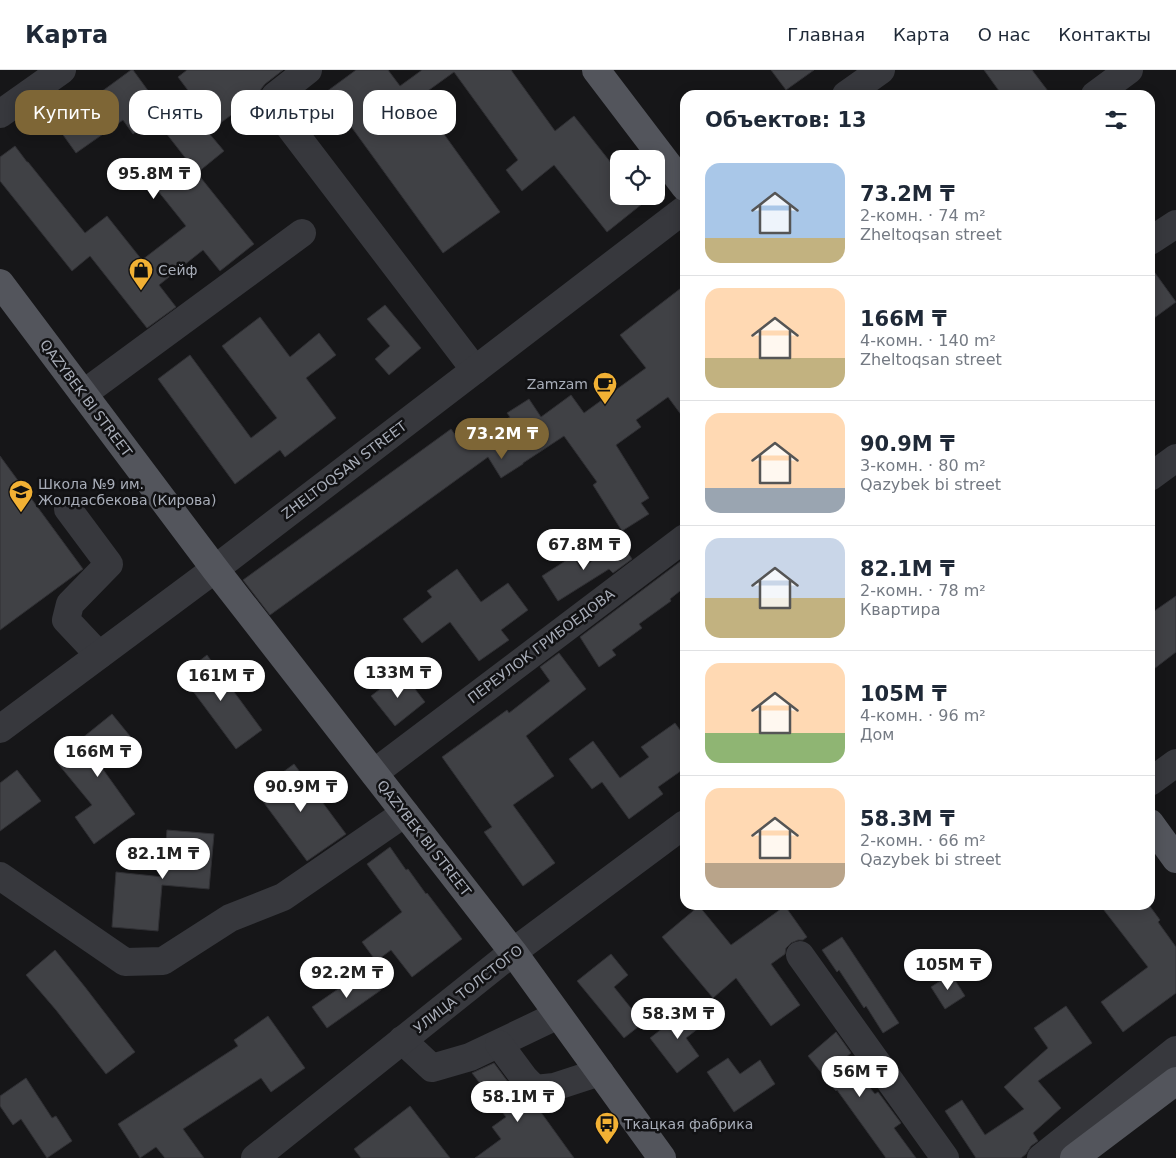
<!DOCTYPE html>
<html lang="ru">
<head>
<meta charset="utf-8">
<style>
  :root { --surface:#fff; --page:#f6f6f7; --text:#1f2937; --muted:#747a83; --line:#e0e1e3; --accent:#7e6636 }
  body { margin:0; font-family:"DejaVu Sans",sans-serif; background:var(--page); color:var(--text); height:100vh; display:flex; flex-direction:column; font-size:19px; white-space:nowrap }
  * { box-sizing:border-box; margin:0 }
  p { font-size:16px; color:var(--muted) }
  .icon { flex:none; width:28px; height:28px; fill:none; stroke:currentColor; stroke-width:2; stroke-linecap:round; stroke-linejoin:round }
  .map { position:relative; flex:1; overflow:hidden }
  .sheet { position:absolute; left:680px; top:20px; width:475px; height:820px; display:flex; flex-direction:column; background:var(--surface); border-radius:15px; box-shadow:0 2px 12px #0003 }
  .sheet>* { flex:none }
  .top-card { position:absolute; left:15px; top:20px; width:475px; height:45px; display:flex; gap:10px }
  .fabs { position:absolute; left:610px; top:80px; display:grid; gap:10px }
  .fabs a { display:grid; place-items:center; width:55px; height:55px; border-radius:10px; background:var(--surface); box-shadow:0 2px 12px #0003; font-size:25px }
  .price { position:absolute; translate:-50% -42px; padding:0 11px; border-radius:18px; background:#fff; color:#222; font-size:16px; line-height:32px; filter:drop-shadow(0 1px 2px #0008) }
  .price::after { content:''; position:absolute; left:50%; top:30px; width:15px; height:11px; margin-left:-8px; background:inherit; clip-path:polygon(0 0,100% 0,50% 100%) }
  .price.on { background:var(--accent); color:#fff }
  ul { padding:0; list-style:none }
  li { display:flex; align-items:center; gap:15px; height:125px; padding:0 25px }
  li+li { border-top:1px solid var(--line) }
  li span { display:grid; place-items:center; flex:none; width:140px; height:100px; border-radius:15px; color:#555 }
  li>.icon { margin-inline-start:auto }
  span .icon { width:60px; height:60px; fill:#fffc; stroke-width:1 }
  li b { font-size:21px }
  h2 { display:flex; justify-content:space-between; align-items:center; height:60px; padding:0 25px; font-size:21px }
  .chip { padding:0 18px; border-radius:15px; background:var(--surface); box-shadow:0 2px 12px #0003; font-size:18px; line-height:45px }
  .chip.on { background:var(--accent); color:#fff }
  header { display:flex; align-items:center; gap:30px; box-sizing:border-box; height:70px; padding:0 25px; background:var(--surface); border-bottom:1px solid var(--line) }
  header strong { font-size:24px }
  nav { display:flex; gap:28px; margin-inline-start:auto; font-size:18px }
  .map>svg:first-child { display:block }
  .building { fill:#404145; stroke:#303034 }
  .lines { fill:none; stroke-linecap:round; stroke-linejoin:round }
  .minor { stroke:#37383d; stroke-width:28 }
  .major { stroke:#53555c; stroke-width:28 }
  .labels { text-anchor:middle; stroke-width:5; stroke-linejoin:round; paint-order:stroke }
  .poi-label { font-size:14px; fill:#a8adb8; stroke:#111113; text-anchor:start }
  .street-label { font-size:14px; fill:#a8adb8; stroke:#111113 }
</style>
</head>
<body>
<header>
<strong>Карта</strong>
<nav><a>Главная</a><a>Карта</a><a>О нас</a><a>Контакты</a></nav>
</header>
<div class="map">
<svg width="1176" height="1088" viewBox="0 0 1176 1088">
  <rect width="100%" height="100%" fill="#161618"/>
  <!-- building -->
  <g class="building">
    <path d="M131,0H133L163,41L133,64L123,50L76,83L56,55Z"/>
    <path d="M187,0H283L265,14L261,19L260,24L208,62L224,81L197,103L254,174L220,201L203,180L159,215L176,237L147,258L90,186L72,201L0,111V87L15,76L27,92H28L85,163L107,146L142,190L186,156L154,116L187,90L159,54L193,27L178,7Z"/>
    <path d="M356,0H388L400,16L422,0H511L555,61L574,46L619,103V126H652L607,162L554,95L522,121L506,100L518,90L454,2L418,28L500,142L443,183L326,22Z"/>
    <path d="M771,0H814L786,20Z"/>
    <path d="M984,0H1032L1051,25H1002Z"/>
    <path d="M1150,196L1176,232L1150,251Z"/>
    <path d="M685,215V350L668,327L636,350L641,357L616,375L649,428L641,433L649,444L622,461L593,415L597,412L564,366L523,393V394L501,408L488,387L270,545L243,510L451,359L464,377L510,347L507,343L529,329L541,347L571,325L584,343L646,298L620,265Z"/>
    <path d="M385,235L421,278L389,305L375,289L390,276L367,249Z"/>
    <path d="M260,247L290,287L319,263L336,285L306,308L336,348L285,387L280,380L235,414L158,309L190,285L251,368L277,348L222,276Z"/>
    <path d="M0,386L83,499L0,560Z"/>
    <path d="M620,471L632,489L613,503L609,499L558,531L542,506L573,486L581,499Z"/>
    <path d="M685,488V517L670,529L671,531L639,554L642,558L612,580L616,585L599,597L580,567Z"/>
    <path d="M457,499L481,532L508,513L528,540L501,560L509,570L479,591L450,552L422,573L403,549L432,527L427,521Z"/>
    <path d="M1176,526V582L1150,602V544Z"/>
    <path d="M559,583L586,619L526,666L554,706L513,735L555,793L523,816L484,762L492,757L442,687L507,640L509,643L550,611L540,597Z"/>
    <path d="M207,585L262,660L236,679L181,605Z"/>
    <path d="M402,602L425,632L395,656L371,626Z"/>
    <path d="M112,644L134,671L102,698L135,744L94,774L75,747L92,735L55,690Z"/>
    <path d="M675,653L685,667V698L658,717L663,724L629,749L602,712L592,719L569,689L593,671L620,708L649,687L641,677Z"/>
    <path d="M294,694L346,764L307,791L256,722Z"/>
    <path d="M17,700L41,731L0,761V713Z"/>
    <path d="M167,760L214,764L209,819L162,815L158,861L112,857L116,802L163,807Z"/>
    <path d="M390,777L406,800L408,799L426,824L427,823L462,869L412,907L391,880L376,891L362,872L402,842L367,794Z"/>
    <path d="M1100,835H1149L1160,850L1158,852L1176,877V923L1123,962L1101,932L1148,897Z"/>
    <path d="M699,836L731,875L785,836L807,867L803,870H798L791,873L786,878L785,884L771,894L800,935L771,956L736,908L713,928L662,867Z"/>
    <path d="M842,867L899,953L883,963L866,936L864,938L839,900L837,902L822,880Z"/>
    <path d="M55,880L85,917L135,982L106,1004L56,940L26,905Z"/>
    <path d="M611,884L628,905L614,917L643,953L624,968L577,911Z"/>
    <path d="M367,899L381,920L327,958L312,937Z"/>
    <path d="M951,904L965,926L945,939L931,917Z"/>
    <path d="M1066,936L1092,973L1038,1011L1061,1038L1033,1063L1038,1071L1031,1076L1026,1084L1021,1088H976L945,1041L962,1030L985,1065L1024,1039L1004,1017L1048,978L1034,958Z"/>
    <path d="M690,937L704,954L686,968L699,986L677,1003L650,968Z"/>
    <path d="M268,946L305,998L271,1022L261,1008L183,1059L204,1088H165L156,1077L140,1088L118,1054L238,976L234,970Z"/>
    <path d="M836,962L851,983L845,988L875,1024L878,1022L901,1053L894,1058L916,1088H886L837,1020L836,1021L808,986Z"/>
    <path d="M728,988L740,1004L760,990L775,1014L734,1042L707,1002Z"/>
    <path d="M494,993L514,1020L524,1030L529,1034H535L574,1088H475L501,1069L492,1057L506,1047L472,1003Z"/>
    <path d="M26,1008L52,1048L56,1046L72,1071L47,1088L21,1049L13,1055L0,1036V1026Z"/>
    <path d="M410,1036L450,1088H361L354,1079Z"/>
  </g>
  <g class="lines">
    <!-- minor -->
    <g class="minor">
      <path d="M308,0L275,26L276,39L475,300"/>
      <path d="M846,25L881,0"/>
      <path d="M1095,25L1129,0"/>
      <path d="M0,44L62,0"/>
      <path d="M1150,171L1176,154"/>
      <path d="M83,324L302,163"/>
      <path d="M1150,407L1176,388"/>
      <path d="M68,439L109,494L70,534L66,550L99,585"/>
      <path d="M0,659L215,499L685,139"/>
      <path d="M374,703L685,468"/>
      <path d="M1150,712L1176,693"/>
      <path d="M0,806L125,892L163,891L230,848L283,827L405,743"/>
      <path d="M800,885L945,1088"/>
      <path d="M402,970L432,998L470,987L558,945"/>
      <path d="M499,974L525,1009L535,1019L554,1017L600,1002"/>
      <path d="M255,1088L513,882L685,754"/>
      <path d="M1041,1088L1176,980"/>
    </g>
    <!-- major -->
    <g class="major">
      <path d="M596,0L685,117"/>
      <path d="M0,213L215,499L513,882L662,1088"/>
      <path d="M1150,753L1176,789"/>
      <path d="M1074,1088L1176,1011"/>
    </g>
  </g>
  <!-- icons -->
  <defs>
    <symbol id="shop-pin" viewBox="-11 -11 22 30"><path d="M0 17L-7.5 6A9.5 9.5 0 1 1 7.5 6Z" fill="#f2b134" stroke="#111113"/><path d="M-5-2.5h2.3a2.7 3.5 0 0 1 5.4 0H5L5.5 6h-11ZM-1.5-2.5h3a1.5 2.3 0 0 0-3 0Z" fill="#111"/></symbol>
    <symbol id="cafe-pin" viewBox="-11 -11 22 30"><path d="M0 17L-7.5 6A9.5 9.5 0 1 1 7.5 6Z" fill="#f2b134" stroke="#111113"/><path d="M-5.5-4.5H6V0H3Q3 3.5 0 3.5H-2.5Q-5.5 3.5-5.5 0ZM3-3.2v2h1.7v-2ZM-6 4.5H4V6H-6Z" fill="#111"/></symbol>
    <symbol id="school-pin" viewBox="-11 -11 22 30"><path d="M0 17L-7.5 6A9.5 9.5 0 1 1 7.5 6Z" fill="#f2b134" stroke="#111113"/><path d="M0-5L7-2L0 1L-7-2ZM-4 1L0 2.5L4 1V4Q0 6-4 4Z" fill="#111"/></symbol>
    <symbol id="bus-pin" viewBox="-11 -11 22 30"><path d="M0 17L-7.5 6A9.5 9.5 0 1 1 7.5 6Z" fill="#f2b134" stroke="#111113"/><path d="M-5-6H5V4H4V6H2V4H-2V6H-4V4H-5ZM-3.5-4V0h7V-4ZM-3.5 1.2v1.5H-2V1.2ZM2 1.2v1.5H3.5V1.2Z" fill="#111"/></symbol>
  </defs>
  <g fill-rule="evenodd">
    <use href="#shop-pin" x="127" y="186" width="28" height="38"/>
    <use href="#cafe-pin" x="591" y="300" width="28" height="38"/>
    <use href="#school-pin" x="7" y="408" width="28" height="38"/>
    <use href="#bus-pin" x="593" y="1040" width="28" height="38"/>
  </g>
  <g class="labels">
    <!-- poi labels -->
    <g class="poi-label">
      <text x="158" y="205">Сейф</text>
      <text x="588" y="319" text-anchor="end">Zamzam</text>
      <text x="38" y="419">Школа №9 им.<tspan x="38" dy="16">Жолдасбекова (Кирова)</tspan></text>
      <text x="624" y="1059">Ткацкая фабрика</text>
    </g>
    <!-- street labels -->
    <g class="street-label">
      <text transform="translate(86 328) rotate(53)" y="5">QAZYBEK BI STREET</text>
      <text transform="translate(344 400) rotate(-37)" y="5">ZHELTOQSAN STREET</text>
      <text transform="translate(541 576) rotate(-37)" y="5">ПЕРЕУЛОК ГРИБОЕДОВА</text>
      <text transform="translate(424 768) rotate(52)" y="5">QAZYBEK BI STREET</text>
      <text transform="translate(468 919) rotate(-38)" y="5">УЛИЦА ТОЛСТОГО</text>
    </g>
  </g>
</svg>
<div class="fabs">
<a><svg class="icon" aria-label="locate" viewBox="0 0 24 24"><circle cx="12" cy="12" r="6"/><path d="M12 2v4M12 18v4M2 12h4M18 12h4"/></svg></a>
</div>
<b class="price" style="left:154px;top:130px">95.8M ₸</b>
<b class="price on" style="left:502px;top:390px">73.2M ₸</b>
<b class="price" style="left:584px;top:501px">67.8M ₸</b>
<b class="price" style="left:398px;top:629px">133M ₸</b>
<b class="price" style="left:221px;top:632px">161M ₸</b>
<b class="price" style="left:98px;top:708px">166M ₸</b>
<b class="price" style="left:301px;top:743px">90.9M ₸</b>
<b class="price" style="left:163px;top:810px">82.1M ₸</b>
<b class="price" style="left:948px;top:921px">105M ₸</b>
<b class="price" style="left:347px;top:929px">92.2M ₸</b>
<b class="price" style="left:678px;top:970px">58.3M ₸</b>
<b class="price" style="left:860px;top:1028px">56M ₸</b>
<b class="price" style="left:518px;top:1053px">58.1M ₸</b>
<div class="top-card">
<a class="chip on">Купить</a>
<a class="chip">Снять</a>
<a class="chip">Фильтры</a>
<a class="chip">Новое</a>
</div>
<section class="sheet">
<h2>Объектов: 13<svg class="icon" aria-label="filters" viewBox="0 0 24 24"><path d="M4 7h16M4 17h16"/><circle cx="9" cy="7" r="2"/><circle cx="15" cy="17" r="2"/></svg></h2>
<ul>
<li><span style="background:linear-gradient(#a9c7e8 75%,#c2b280 0)"><svg class="icon" aria-label="home" viewBox="0 0 24 24"><path d="M3 11l9-7 9 7M6 9v11h12V9"/></svg></span><div><b>73.2M ₸</b><p>2-комн. · 74 m²</p><p>Zheltoqsan street</p></div></li>
<li><span style="background:linear-gradient(#ffd9b3 70%,#c2b280 0)"><svg class="icon" aria-label="home" viewBox="0 0 24 24"><path d="M3 11l9-7 9 7M6 9v11h12V9"/></svg></span><div><b>166M ₸</b><p>4-комн. · 140 m²</p><p>Zheltoqsan street</p></div></li>
<li><span style="background:linear-gradient(#ffd9b3 75%,#9aa5b1 0)"><svg class="icon" aria-label="home" viewBox="0 0 24 24"><path d="M3 11l9-7 9 7M6 9v11h12V9"/></svg></span><div><b>90.9M ₸</b><p>3-комн. · 80 m²</p><p>Qazybek bi street</p></div></li>
<li><span style="background:linear-gradient(#c9d6e8 60%,#c2b280 0)"><svg class="icon" aria-label="home" viewBox="0 0 24 24"><path d="M3 11l9-7 9 7M6 9v11h12V9"/></svg></span><div><b>82.1M ₸</b><p>2-комн. · 78 m²</p><p>Квартира</p></div></li>
<li><span style="background:linear-gradient(#ffd9b3 70%,#8fb573 0)"><svg class="icon" aria-label="home" viewBox="0 0 24 24"><path d="M3 11l9-7 9 7M6 9v11h12V9"/></svg></span><div><b>105M ₸</b><p>4-комн. · 96 m²</p><p>Дом</p></div></li>
<li><span style="background:linear-gradient(#ffd9b3 75%,#b9a48a 0)"><svg class="icon" aria-label="home" viewBox="0 0 24 24"><path d="M3 11l9-7 9 7M6 9v11h12V9"/></svg></span><div><b>58.3M ₸</b><p>2-комн. · 66 m²</p><p>Qazybek bi street</p></div></li>
</ul>
</section>
</div>
</body>
</html>
